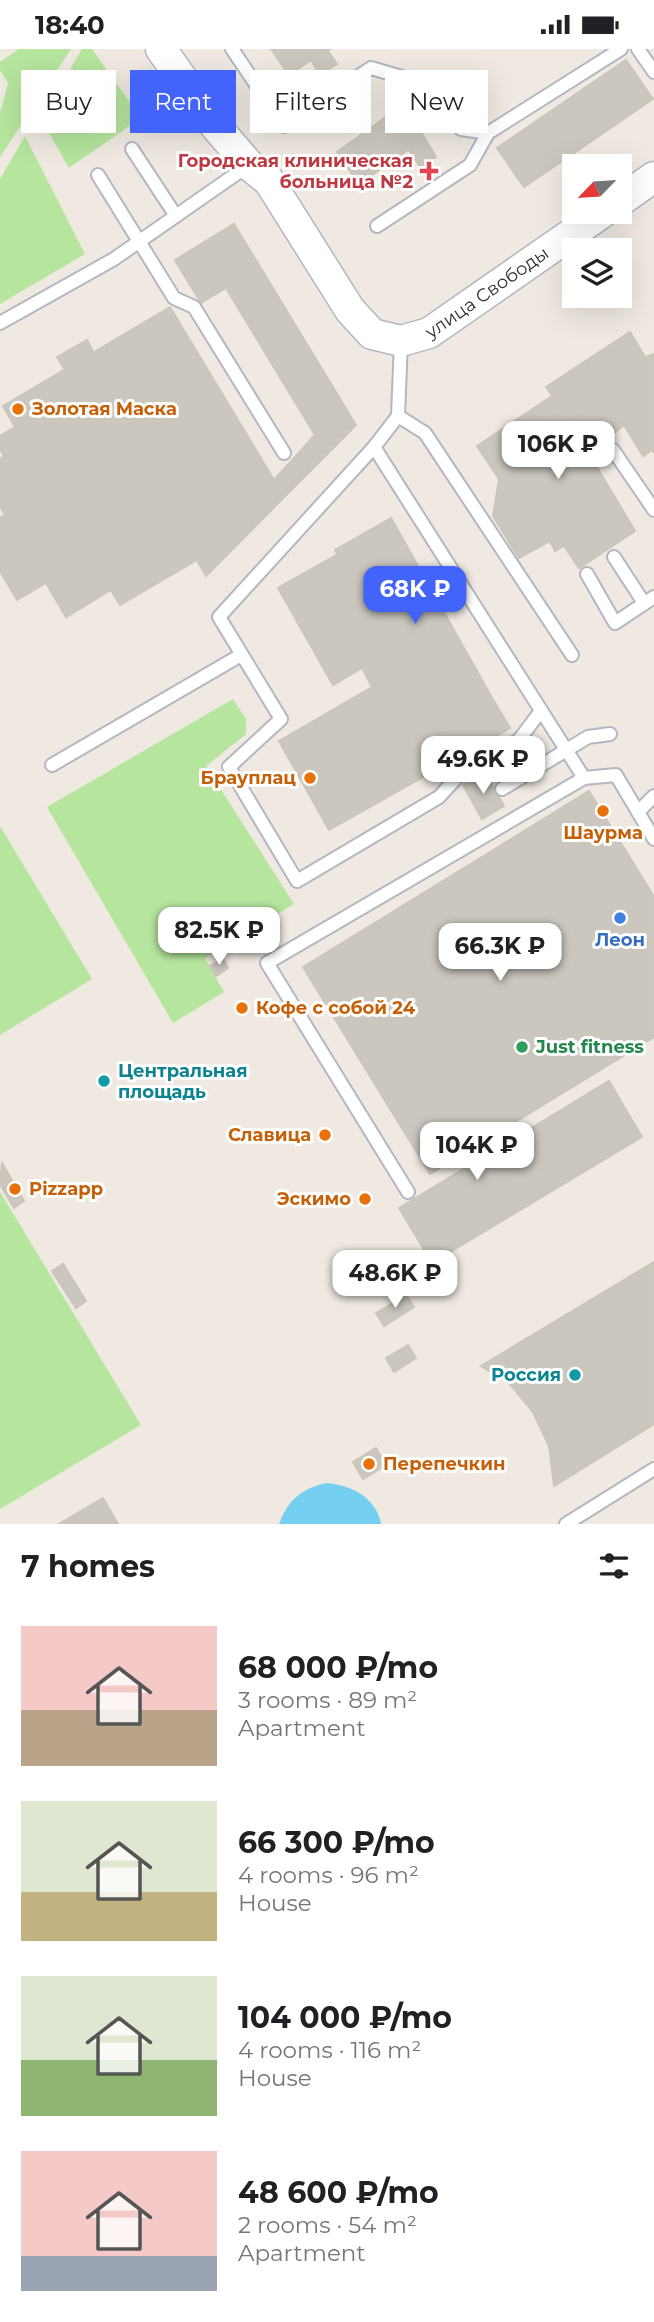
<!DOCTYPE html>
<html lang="en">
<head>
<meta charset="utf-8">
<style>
  :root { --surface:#fff; --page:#f2f2f2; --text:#202124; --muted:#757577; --accent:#4264fb }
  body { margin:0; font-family:Montserrat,sans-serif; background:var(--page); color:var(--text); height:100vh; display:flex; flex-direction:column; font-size:26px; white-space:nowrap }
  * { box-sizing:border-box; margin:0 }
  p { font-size:23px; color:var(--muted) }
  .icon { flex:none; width:38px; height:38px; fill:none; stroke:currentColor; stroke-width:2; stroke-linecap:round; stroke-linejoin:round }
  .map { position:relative; height:1475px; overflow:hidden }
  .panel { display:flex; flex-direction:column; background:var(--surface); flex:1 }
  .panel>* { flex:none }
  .guide { position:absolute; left:21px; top:21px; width:612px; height:63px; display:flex; gap:14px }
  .needle { width:46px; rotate:245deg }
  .buttons { position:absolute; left:562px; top:105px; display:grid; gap:14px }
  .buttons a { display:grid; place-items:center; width:70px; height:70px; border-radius:0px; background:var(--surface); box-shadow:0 7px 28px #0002; font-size:35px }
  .price { position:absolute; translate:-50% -60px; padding:0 16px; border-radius:14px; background:#fff; color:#222; font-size:23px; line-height:46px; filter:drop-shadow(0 2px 4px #0008) }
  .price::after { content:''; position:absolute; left:50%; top:42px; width:21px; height:16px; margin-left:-10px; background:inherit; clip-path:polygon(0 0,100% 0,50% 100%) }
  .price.on { background:var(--accent); color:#fff }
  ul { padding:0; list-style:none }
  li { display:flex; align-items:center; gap:21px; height:175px; padding:0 21px }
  li span { display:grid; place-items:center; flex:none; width:196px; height:140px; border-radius:0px; color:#555 }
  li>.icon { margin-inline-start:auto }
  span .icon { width:84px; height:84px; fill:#fffc; stroke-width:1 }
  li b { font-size:30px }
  h2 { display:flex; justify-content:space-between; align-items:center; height:84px; padding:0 21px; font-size:30px }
  .chip { padding:0 24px; border-radius:0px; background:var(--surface); box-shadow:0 7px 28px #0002; font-size:24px; line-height:63px }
  .chip.on { background:var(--accent); color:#fff }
  .status { display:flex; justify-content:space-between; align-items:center; height:49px; padding:0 35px; background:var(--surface); direction:ltr }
  .status svg { height:19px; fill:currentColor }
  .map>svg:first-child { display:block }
  .green { fill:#b6e59e }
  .water { fill:#75cff0 }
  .building { fill:#cbc7bf; stroke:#cbc5ba; stroke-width:2 }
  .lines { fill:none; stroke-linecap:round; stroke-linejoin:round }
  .service-casing { stroke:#b4b7c1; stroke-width:16 }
  .tertiary-casing { stroke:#b4b7c1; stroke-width:33 }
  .service { stroke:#fff; stroke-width:12 }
  .tertiary { stroke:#fff; stroke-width:30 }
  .health-dot { fill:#e0444e; stroke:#fff; stroke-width:2.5 }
  .food-dot { fill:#e8710a; stroke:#fff; stroke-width:2.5 }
  .shop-dot { fill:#3f7fe0; stroke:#fff; stroke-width:2.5 }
  .leisure-dot { fill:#2e9e5b; stroke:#fff; stroke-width:2.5 }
  .culture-dot { fill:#0f9aa8; stroke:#fff; stroke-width:2.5 }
  .labels { text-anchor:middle; stroke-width:6; stroke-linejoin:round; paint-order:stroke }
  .health-label { font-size:18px; font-weight:bold; fill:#be3a42; stroke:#fff; text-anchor:end }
  .street-label { font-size:18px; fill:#2e2e2e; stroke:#fff }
  .food-label { font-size:18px; font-weight:bold; fill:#c56008; stroke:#fff; text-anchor:start }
  .shop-label { font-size:18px; font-weight:bold; fill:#366cbe; stroke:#fff }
  .leisure-label { font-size:18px; font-weight:bold; fill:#27864d; stroke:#fff; text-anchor:start }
  .culture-label { font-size:18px; font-weight:bold; fill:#0d838f; stroke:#fff; text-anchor:start }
</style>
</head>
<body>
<div class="status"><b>18:40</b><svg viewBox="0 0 49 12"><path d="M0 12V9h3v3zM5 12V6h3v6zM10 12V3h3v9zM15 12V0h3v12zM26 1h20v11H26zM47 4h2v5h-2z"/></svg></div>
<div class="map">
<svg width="654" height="1475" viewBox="0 0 654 1475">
  <rect width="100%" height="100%" fill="#efe9e1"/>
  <!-- green -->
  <g class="green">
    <path d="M19,0H71L0,108V64L8,34L0,21V13Z"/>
    <path d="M82,0H92L141,69L69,119L41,70Z"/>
    <path d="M25,87L85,205L0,255V130Z"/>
    <path d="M233,650L246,670V685L206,717L294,855L205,909L224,943L173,974L47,758Z"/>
    <path d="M0,777L92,930L0,986Z"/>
    <path d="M0,1143L141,1376L0,1460Z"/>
  </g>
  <!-- water -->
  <path class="water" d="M326,1434C351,1436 376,1448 381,1475H279C288,1451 301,1440 326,1434Z"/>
  <!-- building -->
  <g class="building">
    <path d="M271,0H330L328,2L337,15L320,26L311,11L289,26Z"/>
    <path d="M626,11L653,50L524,138L497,99Z"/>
    <path d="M409,63L436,108L420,118L391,73Z"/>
    <path d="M386,68L408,101L359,135L337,103Z"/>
    <path d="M234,175L356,376L206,527L197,511L120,556L111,541L66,568L46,534L17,551L0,522V469L5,466L0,457V410L4,407L0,400V387L15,378L3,357L170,258L274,431L315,386L226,239L201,254L175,211Z"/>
    <path d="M630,283L645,308L654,305V403L652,401L643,407L624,376L636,366L619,341L565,377L557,366L562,360L546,338Z"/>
    <path d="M87,291L94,304L65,321L57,308Z"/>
    <path d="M619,341L636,366L589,405L635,482L579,519L564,497L555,502L550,492L519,509L493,467L499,430L477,397L552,347L562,360L557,366L565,377Z"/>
    <path d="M391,469L495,654L440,685L335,501Z"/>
    <path d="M338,505L440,685L495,654L510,679L329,781L279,692L372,638L362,619L333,636L278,539Z"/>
    <path d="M485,724L504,757L482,770L463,736Z"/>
    <path d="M589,742L654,848V988L430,1125L303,918Z"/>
    <path d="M223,910L228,919L216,927L210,917Z"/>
    <path d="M609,1032L642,1088L432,1214L399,1159Z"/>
    <path d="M2,1114L24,1152L14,1159L0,1135Z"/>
    <path d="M481,1120L491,1136L473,1146L463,1130Z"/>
    <path d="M654,1213V1375L554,1437L549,1397L533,1363L510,1335L481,1317Z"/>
    <path d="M63,1215L86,1252L76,1259L52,1222Z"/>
    <path d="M406,1246L414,1258L384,1277L376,1264Z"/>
    <path d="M408,1296L416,1309L394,1323L386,1309Z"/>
    <path d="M376,1399L386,1416L363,1430L353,1413Z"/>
    <path d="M103,1449L118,1475H59Z"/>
  </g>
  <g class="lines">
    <defs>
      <g id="service">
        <path d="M232,0L284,77L371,19L422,34L461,80L488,84L621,0"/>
        <path d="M638,0L654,23"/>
        <path d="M132,100L176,167"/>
        <path d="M98,126L174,249L194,258L284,404"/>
        <path d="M377,177L470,116L488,84"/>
        <path d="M0,274L114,210L249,116"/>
        <path d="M401,292L398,367L374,398L219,568L281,670L229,718L297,832L439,748L459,726L519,691L540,663"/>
        <path d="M398,367L425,384L572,606"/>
        <path d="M374,398L584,729"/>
        <path d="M613,401L654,461"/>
        <path d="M614,508L644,554"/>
        <path d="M587,525L615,574L654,548"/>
        <path d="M52,716L241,606"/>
        <path d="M502,740L588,688L610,685"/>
        <path d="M638,763L654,747"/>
        <path d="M408,1143L267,914L584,729L616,726L654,790"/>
        <path d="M566,1475L654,1420"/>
      </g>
      <g id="tertiary">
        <path id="s1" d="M161,0L217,79L249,116L269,132L350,261L372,285L401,292L429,284L603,163"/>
        <path d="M620,152L654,128"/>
      </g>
    </defs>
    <!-- service casing -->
    <use href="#service" class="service-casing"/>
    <!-- tertiary casing -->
    <use href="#tertiary" class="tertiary-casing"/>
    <!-- service -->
    <use href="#service" class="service"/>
    <!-- tertiary -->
    <use href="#tertiary" class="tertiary"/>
  </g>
  <!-- markers -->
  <path class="health-dot" d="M425.5 111.5h7v7h7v7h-7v7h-7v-7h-7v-7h7z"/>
  <g class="food-dot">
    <circle cx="18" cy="360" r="7"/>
    <circle cx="310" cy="729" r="7"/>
    <circle cx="603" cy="762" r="7"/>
    <circle cx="242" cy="959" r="7"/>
    <circle cx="325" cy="1086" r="7"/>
    <circle cx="15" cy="1140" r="7"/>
    <circle cx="365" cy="1150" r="7"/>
    <circle cx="369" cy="1415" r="7"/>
  </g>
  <circle class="shop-dot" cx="620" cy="869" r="7"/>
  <circle class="leisure-dot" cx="522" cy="998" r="7"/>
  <g class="culture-dot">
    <circle cx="104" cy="1032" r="7"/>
    <circle cx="575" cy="1326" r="7"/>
  </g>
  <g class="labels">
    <!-- health labels -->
    <g class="health-label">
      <text x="413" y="118">Городская клиническая<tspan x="413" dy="21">больница №2</tspan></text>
    </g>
    <!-- street labels -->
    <g class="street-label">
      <text dy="6" stroke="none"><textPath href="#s1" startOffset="486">улица Свободы</textPath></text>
    </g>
    <!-- food labels -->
    <g class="food-label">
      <text x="32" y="366">Золотая Маска</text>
      <text x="296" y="735" text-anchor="end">Брауплац</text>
      <text x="603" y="790" text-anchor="middle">Шаурма</text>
      <text x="256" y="965">Кофе с собой 24</text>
      <text x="311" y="1092" text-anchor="end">Славица</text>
      <text x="29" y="1146">Pizzapp</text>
      <text x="351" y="1156" text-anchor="end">Эскимо</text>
      <text x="383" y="1421">Перепечкин</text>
    </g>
    <!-- shop labels -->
    <g class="shop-label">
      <text x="620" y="897">Леон</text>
    </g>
    <!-- leisure labels -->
    <g class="leisure-label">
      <text x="536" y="1004">Just fitness</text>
    </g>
    <!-- culture labels -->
    <g class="culture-label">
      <text x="118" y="1028">Центральная<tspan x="118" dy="21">площадь</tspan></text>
      <text x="561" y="1332" text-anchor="end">Россия</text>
    </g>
  </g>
</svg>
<div class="buttons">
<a><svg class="needle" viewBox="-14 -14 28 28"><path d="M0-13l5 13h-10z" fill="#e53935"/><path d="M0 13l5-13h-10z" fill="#757577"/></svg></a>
<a><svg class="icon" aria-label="layers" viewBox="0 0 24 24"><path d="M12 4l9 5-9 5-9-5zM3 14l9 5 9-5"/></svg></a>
</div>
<b class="price" style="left:558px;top:432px">106K ₽</b>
<b class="price on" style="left:415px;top:577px">68K ₽</b>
<b class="price" style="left:483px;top:747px">49.6K ₽</b>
<b class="price" style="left:219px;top:918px">82.5K ₽</b>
<b class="price" style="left:500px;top:934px">66.3K ₽</b>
<b class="price" style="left:477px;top:1133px">104K ₽</b>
<b class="price" style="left:395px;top:1261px">48.6K ₽</b>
<div class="guide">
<a class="chip">Buy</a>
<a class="chip on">Rent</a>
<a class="chip">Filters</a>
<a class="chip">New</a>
</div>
</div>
<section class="panel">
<h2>7 homes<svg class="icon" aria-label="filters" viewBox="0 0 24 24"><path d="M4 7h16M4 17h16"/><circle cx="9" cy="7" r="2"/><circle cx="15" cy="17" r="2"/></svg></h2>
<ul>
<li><span style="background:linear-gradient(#f6c9c9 60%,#b9a48a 0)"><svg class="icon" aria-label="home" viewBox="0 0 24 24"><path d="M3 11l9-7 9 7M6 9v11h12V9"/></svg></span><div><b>68 000 ₽/mo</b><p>3 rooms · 89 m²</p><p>Apartment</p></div></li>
<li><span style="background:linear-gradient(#dfe7d0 65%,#c2b280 0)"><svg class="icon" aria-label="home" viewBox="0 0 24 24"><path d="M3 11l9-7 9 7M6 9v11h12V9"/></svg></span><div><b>66 300 ₽/mo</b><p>4 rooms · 96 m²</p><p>House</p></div></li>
<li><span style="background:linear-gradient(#dfe7d0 60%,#8fb573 0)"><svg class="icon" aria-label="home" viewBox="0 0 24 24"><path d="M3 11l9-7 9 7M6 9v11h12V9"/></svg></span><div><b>104 000 ₽/mo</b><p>4 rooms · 116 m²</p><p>House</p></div></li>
<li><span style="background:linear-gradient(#f6c9c9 75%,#9aa5b1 0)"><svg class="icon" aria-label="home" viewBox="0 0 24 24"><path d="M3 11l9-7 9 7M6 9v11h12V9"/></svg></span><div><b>48 600 ₽/mo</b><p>2 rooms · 54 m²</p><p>Apartment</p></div></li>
</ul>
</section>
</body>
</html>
